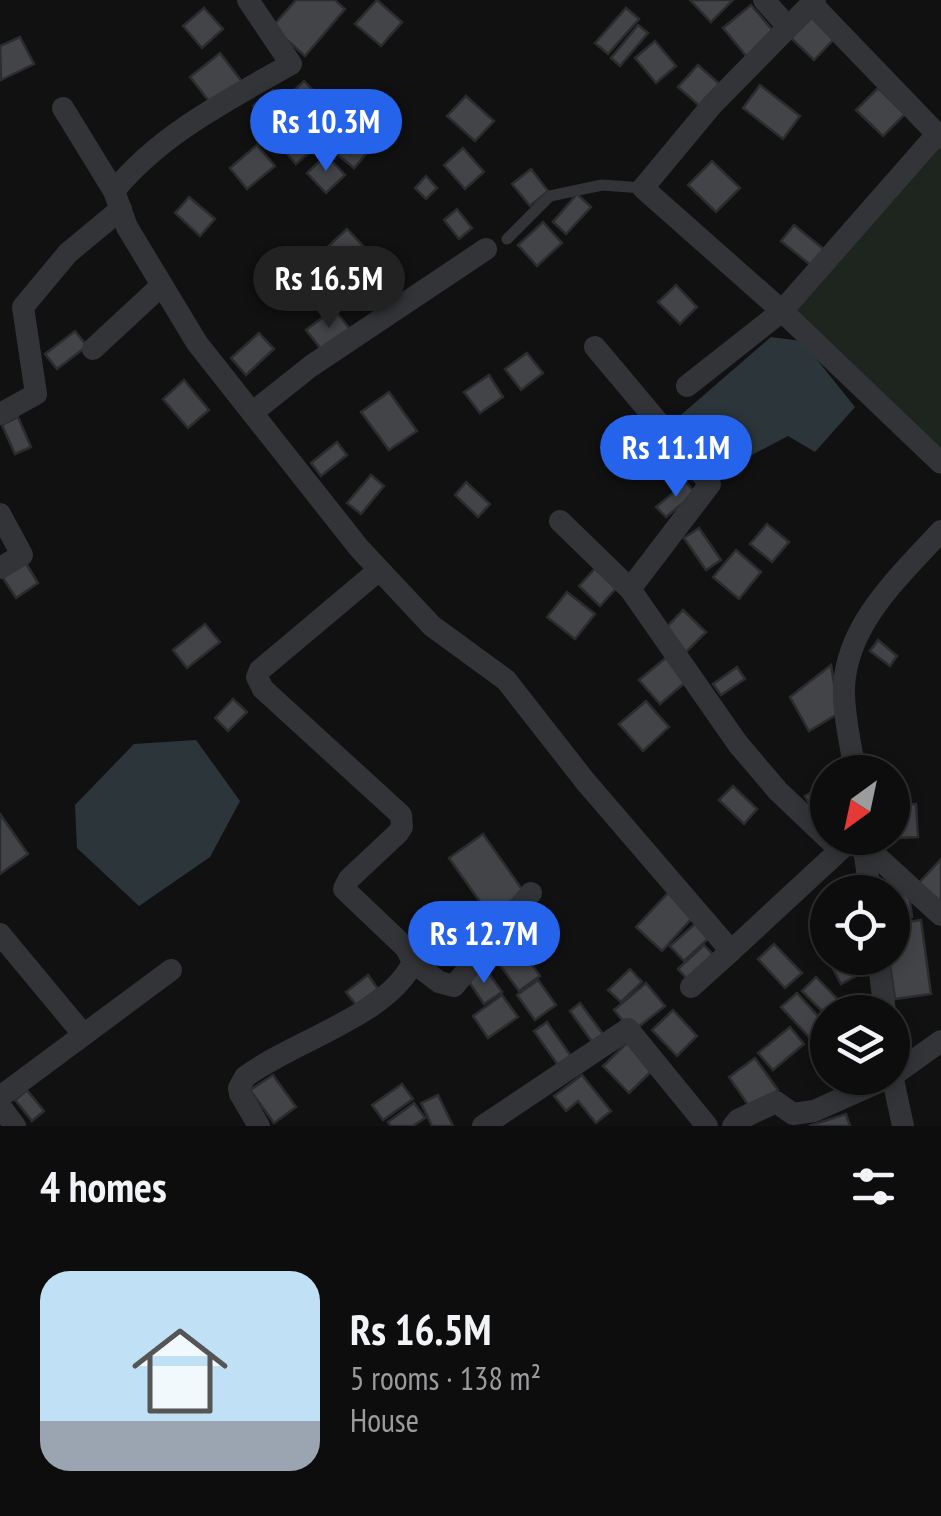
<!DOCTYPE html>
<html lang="en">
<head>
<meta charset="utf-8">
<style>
  :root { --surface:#0d0d0e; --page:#1b1b1c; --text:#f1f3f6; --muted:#9a9c9e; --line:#2d2d2e; --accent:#2563eb }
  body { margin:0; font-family:"PT Sans Narrow",sans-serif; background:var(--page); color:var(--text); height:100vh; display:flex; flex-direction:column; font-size:38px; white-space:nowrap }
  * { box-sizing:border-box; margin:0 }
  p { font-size:32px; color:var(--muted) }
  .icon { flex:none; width:55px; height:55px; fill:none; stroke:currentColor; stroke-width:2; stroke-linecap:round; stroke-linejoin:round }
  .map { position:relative; height:1126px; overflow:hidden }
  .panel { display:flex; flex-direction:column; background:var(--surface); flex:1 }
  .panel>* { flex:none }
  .needle { width:65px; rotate:213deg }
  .tools { position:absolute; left:810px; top:755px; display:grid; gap:20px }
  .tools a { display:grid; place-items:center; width:100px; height:100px; border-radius:50%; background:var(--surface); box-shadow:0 5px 15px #0003,0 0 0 2px var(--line); font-size:50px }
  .price { position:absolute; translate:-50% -85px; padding:0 22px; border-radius:35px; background:var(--accent); color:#fff; font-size:32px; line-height:65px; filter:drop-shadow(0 2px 5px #0008) }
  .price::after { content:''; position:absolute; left:50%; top:60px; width:30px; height:22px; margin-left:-15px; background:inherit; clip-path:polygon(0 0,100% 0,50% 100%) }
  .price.on { background:#222; color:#fff }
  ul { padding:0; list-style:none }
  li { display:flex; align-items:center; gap:30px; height:250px; padding:0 40px }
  li span { display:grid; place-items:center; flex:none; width:280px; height:200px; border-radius:30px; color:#555 }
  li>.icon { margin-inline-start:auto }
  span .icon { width:120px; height:120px; fill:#fffc; stroke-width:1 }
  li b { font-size:42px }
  h2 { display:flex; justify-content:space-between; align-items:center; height:120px; padding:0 40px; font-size:42px }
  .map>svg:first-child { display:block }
  .green { fill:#1e251e }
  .water { fill:#2c363a }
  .building { fill:#424448; stroke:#2b2c2e; stroke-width:2.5 }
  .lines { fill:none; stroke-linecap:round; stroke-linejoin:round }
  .lane { stroke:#323437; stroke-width:11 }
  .street { stroke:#323437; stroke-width:22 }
</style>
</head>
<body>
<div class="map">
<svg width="941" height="1126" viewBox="0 0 941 1126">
  <rect width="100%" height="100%" fill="#111112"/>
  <!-- green -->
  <path class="green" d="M941,138V463L782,311Z"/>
  <!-- water -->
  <g class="water">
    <path d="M771,337L802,341L855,407L815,452L788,436L708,478L667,427Z"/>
    <path d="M196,740L240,801L210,857L139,906L77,848L75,805L134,744Z"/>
  </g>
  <!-- building -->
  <g class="building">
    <path d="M296,0H335L345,9L305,56L272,27Z"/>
    <path d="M377,0L402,22L381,46L355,24Z"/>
    <path d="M690,0H733L711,22Z"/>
    <path d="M751,5L775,33L747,57L723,28Z"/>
    <path d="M204,8L223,29L202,48L183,26Z"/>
    <path d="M626,8L639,19L608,54L595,43Z"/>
    <path d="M814,15L837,36L814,60L791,38Z"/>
    <path d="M638,25L648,33L620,66L611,58Z"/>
    <path d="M20,37L34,64L1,80L0,46Z"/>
    <path d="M655,41L676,66L656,83L635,58Z"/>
    <path d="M220,53L243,83L213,106L190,77Z"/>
    <path d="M698,65L723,87L703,109L678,87Z"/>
    <path d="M304,81L341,119L325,134L288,96Z"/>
    <path d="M760,85L800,116L783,139L743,108Z"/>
    <path d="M878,88L905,114L883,136L856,110Z"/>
    <path d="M273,90L288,110L267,125L253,106Z"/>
    <path d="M466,96L494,121L475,141L447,116Z"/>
    <path d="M291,115L318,145L296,164L270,135Z"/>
    <path d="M351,128L372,147L354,168L332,150Z"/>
    <path d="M257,145L275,166L247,189L230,168Z"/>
    <path d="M463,148L484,172L465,189L444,165Z"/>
    <path d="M326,155L345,175L326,193L307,173Z"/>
    <path d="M712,161L740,188L716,212L688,185Z"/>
    <path d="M531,169L548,191L530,206L512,184Z"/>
    <path d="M426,176L437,188L426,199L415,188Z"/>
    <path d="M577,194L591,207L566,234L553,222Z"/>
    <path d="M189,197L215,219L200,236L175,213Z"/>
    <path d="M457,209L472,228L459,239L444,220Z"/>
    <path d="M543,222L562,243L537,266L518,245Z"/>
    <path d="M794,225L826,251L813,267L781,241Z"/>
    <path d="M347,229L366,249L340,272L322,252Z"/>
    <path d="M279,251L298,271L277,291L258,270Z"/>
    <path d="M368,256L388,279L370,295L350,271Z"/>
    <path d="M676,285L697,307L680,324L658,302Z"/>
    <path d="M334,309L352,332L324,353L306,330Z"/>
    <path d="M75,331L87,346L57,369L45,354Z"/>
    <path d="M259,333L274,349L246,375L231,358Z"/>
    <path d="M527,353L543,373L521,390L505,369Z"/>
    <path d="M489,375L503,397L480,413L464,392Z"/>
    <path d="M184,380L209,410L188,428L163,399Z"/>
    <path d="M389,392L417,431L389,450L361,412Z"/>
    <path d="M18,417L31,447L15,454L2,425Z"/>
    <path d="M337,442L347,455L321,476L311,463Z"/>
    <path d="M371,475L384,486L361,514L347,503Z"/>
    <path d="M466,482L490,504L478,517L455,495Z"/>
    <path d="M686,482L695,493L666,517L656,507Z"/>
    <path d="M767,524L789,542L772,562L750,544Z"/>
    <path d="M699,528L721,560L706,570L684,538Z"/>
    <path d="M736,550L761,572L739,599L713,577Z"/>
    <path d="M24,560L38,583L16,598L1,575Z"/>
    <path d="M600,563L621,583L600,606L579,586Z"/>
    <path d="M567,592L595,614L575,639L547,617Z"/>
    <path d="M683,610L706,632L685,653L663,631Z"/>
    <path d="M205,624L220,642L187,668L173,650Z"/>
    <path d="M878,640L897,656L890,666L870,651Z"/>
    <path d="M668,656L688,680L660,704L639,680Z"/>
    <path d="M831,665L839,713L809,731L790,697Z"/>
    <path d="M737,667L745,679L721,695L713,684Z"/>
    <path d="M233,699L247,712L228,731L215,718Z"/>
    <path d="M646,701L669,727L643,751L619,724Z"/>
    <path d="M828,783V803L813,811L805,796Z"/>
    <path d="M733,786L757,809L744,824L719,800Z"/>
    <path d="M916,804L918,837L880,839L892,838V805Z"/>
    <path d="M0,814L28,854L0,874Z"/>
    <path d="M483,834L524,892L490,916L449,858Z"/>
    <path d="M941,859V907L917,885Z"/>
    <path d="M668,893L693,917L662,951L636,927Z"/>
    <path d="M909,894L912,917L892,920V896Z"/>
    <path d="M921,920L931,994L895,999L889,958H892V924Z"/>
    <path d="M696,923L709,938L684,961L670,946Z"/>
    <path d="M517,943L540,976L519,991L495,958Z"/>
    <path d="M774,944L802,973L785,988L758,959Z"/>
    <path d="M704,945L717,959L691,983L678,969Z"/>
    <path d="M840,958H865L871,968L841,984L830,963Z"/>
    <path d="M484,967L502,992L484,1004L467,979Z"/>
    <path d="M630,969L642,982L621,1002L608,990Z"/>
    <path d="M368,975L378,989L356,1005L346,992Z"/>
    <path d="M816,977L843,1005L835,1012H828V1017L802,991Z"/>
    <path d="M538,980L556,1005L535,1020L517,995Z"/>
    <path d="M646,983L665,1006L632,1032L614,1010Z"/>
    <path d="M797,993L825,1024L810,1038L781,1007Z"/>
    <path d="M502,995L518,1017L488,1038L473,1016Z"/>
    <path d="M580,1003L606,1038L595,1046L570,1011Z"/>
    <path d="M673,1010L697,1036L677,1056L652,1030Z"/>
    <path d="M547,1022L573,1059L560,1068L534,1031Z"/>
    <path d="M790,1027L804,1044L773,1070L758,1053Z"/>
    <path d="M631,1039L657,1066L629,1093L603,1066Z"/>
    <path d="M755,1058L778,1090L751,1109L729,1077Z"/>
    <path d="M273,1075L296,1107L274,1123L250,1090Z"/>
    <path d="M582,1075L611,1111L596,1123L578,1101L566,1111L554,1096Z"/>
    <path d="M402,1084L413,1099L383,1120L372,1105Z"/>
    <path d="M27,1090L44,1111L32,1121L15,1100Z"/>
    <path d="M438,1095L453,1126H432L421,1103Z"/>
    <path d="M414,1103L425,1118L413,1126H391L388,1122Z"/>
    <path d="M846,1114L850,1126H809Z"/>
  </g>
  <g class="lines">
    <!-- lane -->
    <path class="lane" d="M507,239L550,196L602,185L643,188"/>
    <!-- street -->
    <g class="street">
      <path d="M248,0L291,64C228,100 160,134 114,191L127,227L197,343L359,548L432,626L506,680L585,781L731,951L853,838"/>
      <path d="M764,0L788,27"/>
      <path d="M815,0L712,105L643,188L782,311L941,463"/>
      <path d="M811,3L941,138"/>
      <path d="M63,108L114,191"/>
      <path d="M595,347L710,484L630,589"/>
      <path d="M93,349L162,285"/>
      <path d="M687,386L782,311L938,133"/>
      <path d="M252,413L311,366L486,249"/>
      <path d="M0,414L36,394L23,307L68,253L121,209"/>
      <path d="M0,514L22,555L0,568"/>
      <path d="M560,521L630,589L738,744L778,791L840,850"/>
      <path d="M855,772C851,745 843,714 844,687C847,623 900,576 941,531"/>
      <path d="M863,841L870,892"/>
      <path d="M863,844L941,915"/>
      <path d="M0,934L83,1034"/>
      <path d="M878,958L885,1012"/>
      <path d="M413,962L439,982L454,986L531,893"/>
      <path d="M691,987L731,951"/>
      <path d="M892,1075L903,1126"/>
      <path d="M892,1076L941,1041"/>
      <path d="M0,1097L171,970"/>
      <path d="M0,1106L15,1126"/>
      <path d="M259,1126L240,1094L239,1088L245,1077C291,1042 389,1015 413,962L406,948L344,889L349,879L398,833L402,827L401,815L263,689L257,677L260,670L379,570"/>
      <path d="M483,1126L628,1029L707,1126"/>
      <path d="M733,1126L738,1120L776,1102L793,1114L814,1111L888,1078"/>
    </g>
  </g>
</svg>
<div class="tools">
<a><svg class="needle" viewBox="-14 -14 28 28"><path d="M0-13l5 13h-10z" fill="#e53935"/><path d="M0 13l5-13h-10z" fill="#9a9c9e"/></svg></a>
<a><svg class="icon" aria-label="locate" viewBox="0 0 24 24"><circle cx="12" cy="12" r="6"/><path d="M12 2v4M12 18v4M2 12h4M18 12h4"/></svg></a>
<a><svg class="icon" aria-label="layers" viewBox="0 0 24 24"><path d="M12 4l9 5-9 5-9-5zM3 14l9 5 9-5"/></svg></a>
</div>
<b class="price" style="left:326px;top:174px">Rs 10.3M</b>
<b class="price on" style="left:329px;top:331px">Rs 16.5M</b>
<b class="price" style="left:676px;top:500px">Rs 11.1M</b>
<b class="price" style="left:484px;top:986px">Rs 12.7M</b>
</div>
<section class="panel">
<h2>4 homes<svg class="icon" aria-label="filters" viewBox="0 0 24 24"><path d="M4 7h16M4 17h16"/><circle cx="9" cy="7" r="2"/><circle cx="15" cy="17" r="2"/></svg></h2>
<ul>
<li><span style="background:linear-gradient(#bfe0f5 75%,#9aa5b1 0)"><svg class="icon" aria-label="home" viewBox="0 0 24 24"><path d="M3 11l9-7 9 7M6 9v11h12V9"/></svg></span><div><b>Rs 16.5M</b><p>5 rooms · 138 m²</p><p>House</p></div></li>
</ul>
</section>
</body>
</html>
